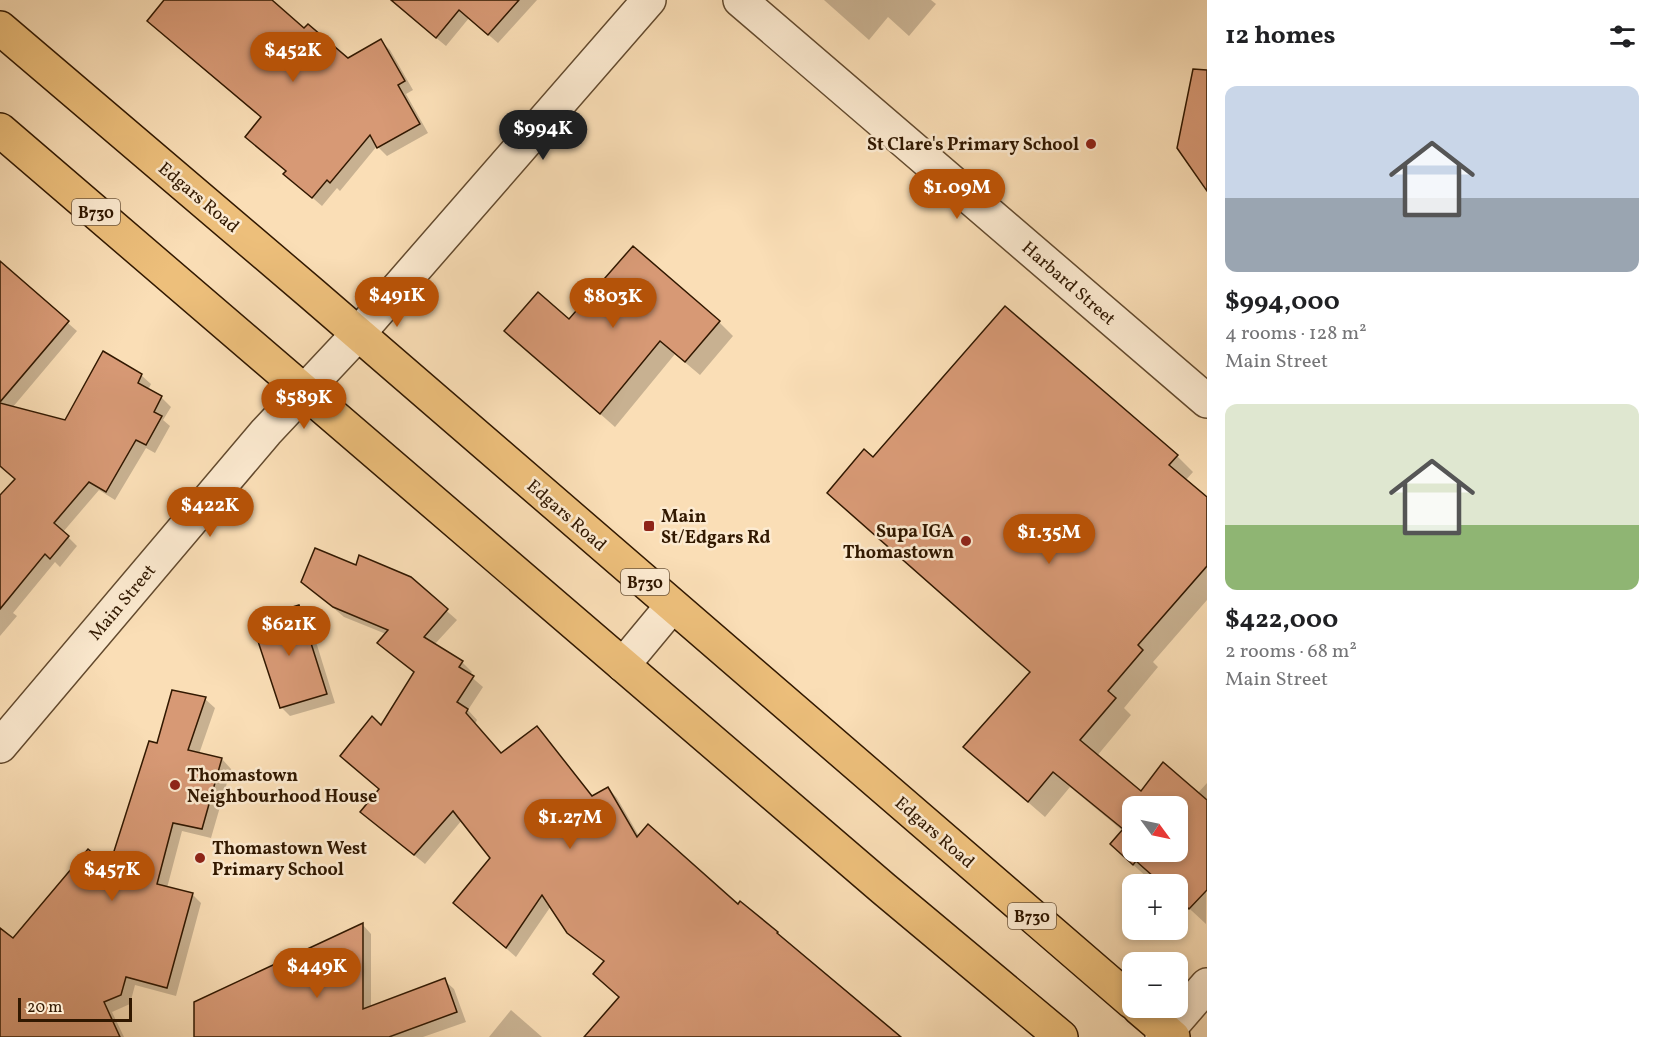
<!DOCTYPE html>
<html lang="en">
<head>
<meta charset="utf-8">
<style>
  :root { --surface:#fff; --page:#f6f6f6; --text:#202124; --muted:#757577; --accent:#b45309 }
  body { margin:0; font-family:Vollkorn,serif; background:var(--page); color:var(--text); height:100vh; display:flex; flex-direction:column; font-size:22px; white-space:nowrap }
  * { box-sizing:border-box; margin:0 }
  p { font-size:20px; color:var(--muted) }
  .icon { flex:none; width:33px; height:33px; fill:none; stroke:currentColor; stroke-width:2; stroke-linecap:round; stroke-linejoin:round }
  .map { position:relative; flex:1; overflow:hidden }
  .details { display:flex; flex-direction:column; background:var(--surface); width:450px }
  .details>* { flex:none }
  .needle { width:39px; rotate:123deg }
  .buttons { position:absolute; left:1122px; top:796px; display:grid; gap:12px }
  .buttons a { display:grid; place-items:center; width:66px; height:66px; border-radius:12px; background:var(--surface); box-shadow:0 3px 9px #0003; font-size:30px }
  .scale { position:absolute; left:18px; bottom:15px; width:114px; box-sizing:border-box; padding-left:6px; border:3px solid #311800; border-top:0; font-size:16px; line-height:21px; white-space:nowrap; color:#311800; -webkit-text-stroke:4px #fcead0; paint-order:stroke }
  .price { position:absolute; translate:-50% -51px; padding:0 14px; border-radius:21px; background:var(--accent); color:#fff; font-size:20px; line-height:39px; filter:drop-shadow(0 2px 3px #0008) }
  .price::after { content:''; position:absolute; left:50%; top:36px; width:18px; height:14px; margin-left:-9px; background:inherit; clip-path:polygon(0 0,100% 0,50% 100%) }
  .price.selected { background:#222; color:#fff }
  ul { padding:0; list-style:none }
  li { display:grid; align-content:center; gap:12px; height:318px; padding:0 18px }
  li span { display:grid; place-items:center; height:186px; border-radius:12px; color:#555 }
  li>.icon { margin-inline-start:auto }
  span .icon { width:108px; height:108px; fill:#fffc; stroke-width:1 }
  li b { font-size:26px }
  h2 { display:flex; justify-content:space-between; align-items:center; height:72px; padding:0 18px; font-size:26px }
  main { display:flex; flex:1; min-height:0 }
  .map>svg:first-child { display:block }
  .shadow { fill:#0003; fill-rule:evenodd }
  .building { fill:#d79975; stroke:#311800; stroke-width:1.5; fill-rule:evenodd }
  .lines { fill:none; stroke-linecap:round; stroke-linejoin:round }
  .minor-casing { stroke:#634a2e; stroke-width:36 }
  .major-casing { stroke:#311800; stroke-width:36 }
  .minor { stroke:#fcead0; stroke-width:33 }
  .major { stroke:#edbf7b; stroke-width:33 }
  .poi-dot { fill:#8f2418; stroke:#fcead0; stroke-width:2 }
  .labels { text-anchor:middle; stroke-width:5; stroke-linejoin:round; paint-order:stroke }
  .shield { fill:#fcead0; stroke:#6e573e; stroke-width:1.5 }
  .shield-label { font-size:16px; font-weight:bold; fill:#311800 }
  .poi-label { font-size:18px; font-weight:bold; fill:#311800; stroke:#fcead0; text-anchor:start }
  .street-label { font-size:18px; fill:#311800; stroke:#fcead0 }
</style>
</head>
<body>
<main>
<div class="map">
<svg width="1207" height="1037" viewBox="0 0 1207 1037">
  <rect width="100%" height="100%" fill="#fadeb6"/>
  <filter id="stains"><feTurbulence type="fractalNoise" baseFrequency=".00333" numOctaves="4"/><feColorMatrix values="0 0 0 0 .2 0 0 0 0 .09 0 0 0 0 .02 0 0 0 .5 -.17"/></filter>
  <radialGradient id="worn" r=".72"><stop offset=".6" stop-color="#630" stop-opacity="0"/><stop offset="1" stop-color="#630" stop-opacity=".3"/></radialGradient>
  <!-- shadow -->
  <g class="shadow">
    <path d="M165,0H251L305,30L348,59L381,41L390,50L413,90L406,94L428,133L387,156L377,146L340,191L337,188L322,206L285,174L287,172L262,118Z"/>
    <path d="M412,0H537L498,43L469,18L446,46L413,19Z"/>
    <path d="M824,0H931L936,4L909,36L888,17L869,40Z"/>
    <path d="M0,264L77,331L12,408L65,422L141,375L151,384L148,390L161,397L171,407L163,420L170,426L155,453L146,448L115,500L99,490L63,532L77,546L60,567L55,562L13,613L17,616L0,636V497L16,479L0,466Z"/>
    <path d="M569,321L719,322L733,336L700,375L675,354L615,427L506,331Z"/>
    <path d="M1177,456L1193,472L1185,481L1207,499V600L1153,662L1158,667L1124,708L1131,715L1097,756L1141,793L1197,794L1207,783L1206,924L1178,898V885H1163L1153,876L1150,880L1128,860L1123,831L1070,787L1045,817L965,747L1032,673L873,459ZM1132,807H1178V852H1132Z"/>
    <path d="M357,567L410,579L457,620L434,645L462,662L472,672L469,675L483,687L468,710L477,720L475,724L502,754L537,728L593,797L608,788L617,798L639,836L777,933L898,1037H586L621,998L605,962L568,932L551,906L516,957L465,913L492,858L462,820L425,864L372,821L381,790V727L415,673L389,652L386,634L344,617L303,582Z"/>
    <path d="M299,606L308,616L335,703L290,716L281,707Z"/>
    <path d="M205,699L215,708L199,754L222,759L231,769L211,838L182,831L167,888L192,894L201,903L176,996L135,985L130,1004L112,1012L124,1037H0V954L110,870L158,745Z"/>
    <path d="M363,925L371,934V1008L444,980L454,989L466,1022L423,1037H196Z"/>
    <path d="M511,1010L542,1037H489Z"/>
  </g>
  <!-- building -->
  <g class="building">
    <path d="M164,0H272L304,28L308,24L348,58L381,39L405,81L398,85L420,124L377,148L370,135L330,183L327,180L312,198L283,174L286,171L245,137L261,117L147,21Z"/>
    <path d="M391,0H519L488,35L459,10L436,38Z"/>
    <path d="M1193,69L1207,70V191L1177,148Z"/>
    <path d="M633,246L720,321L685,362L660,341L600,414L504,331L538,292L569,319Z"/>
    <path d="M0,261L69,321L0,402Z"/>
    <path d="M1005,306L1178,455L1169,465L1207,497V566L1138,645L1143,650L1108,691L1116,698L1080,740L1141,791L1163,762L1207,800V890L1189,909L1178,898V885H1163L1136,861L1133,865L1110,844L1123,829L1053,772L1028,802L963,747L1030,672L827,493L864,449L873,457ZM1132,807H1178V852H1132Z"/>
    <path d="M103,351L142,374L138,383L162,396L154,412L162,416L146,445L136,440L106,492L89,482L54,523L69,536L50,559L45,554L0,609V495L15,479L0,466V403L65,420Z"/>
    <path d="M315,548L356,565L359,555L411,577L448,609L424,637L463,661L459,667L474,676L457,702L468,709L466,713L501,753L537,726L592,796L608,787L637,837L648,824L738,904L740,901L778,932L777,933L901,1037H584L619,997L593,974L604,961L567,933L542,895L506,948L453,903L490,858L453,811L414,855L360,812L379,789L340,756L372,716L381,725L414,672L377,643L388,630L333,607L301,582Z"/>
    <path d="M299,605L327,694L280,708L251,620Z"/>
    <path d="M172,690L206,697L188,750L222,758L202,829L173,823L157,884L193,893L167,988L126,977L121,995L104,1002L120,1037H0V928L13,938L88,849L109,867L149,741L157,743Z"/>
    <path d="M363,923V1009L445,978L457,1012L389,1037H194V1002Z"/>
  </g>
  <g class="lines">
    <defs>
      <g id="minor">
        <path d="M740,0L1207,401"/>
        <path d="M623,665L672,606"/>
        <path d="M0,746L266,432L358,334L649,0"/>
        <path d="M1162,1037L1207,985"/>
      </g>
      <g id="major">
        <path d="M0,28L311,293L1132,1002"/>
        <path d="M0,130L884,889L1061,1037"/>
        <path d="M1139,1008L1173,1037"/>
      </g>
    </defs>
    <!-- minor casing -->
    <use href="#minor" class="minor-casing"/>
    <!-- major casing -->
    <use href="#major" class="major-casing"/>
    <!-- minor -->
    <use href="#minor" class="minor"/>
    <!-- major -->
    <use href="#major" class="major"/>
  </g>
  <!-- markers -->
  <g class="poi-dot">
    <circle cx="1091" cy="144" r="6"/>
    <rect x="643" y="520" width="12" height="12" rx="3"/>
    <circle cx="966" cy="541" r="6"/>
    <circle cx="175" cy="785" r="6"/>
    <circle cx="200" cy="858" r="6"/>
  </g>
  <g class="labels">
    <!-- shield labels -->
    <g class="shield">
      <rect x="72" y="199" width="48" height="26" rx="4.5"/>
      <rect x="621" y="569" width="48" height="26" rx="4.5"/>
      <rect x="1008" y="903" width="48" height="26" rx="4.5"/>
    </g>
    <g class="shield-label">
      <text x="96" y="218">B730</text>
      <text x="645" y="588">B730</text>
      <text x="1032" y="922">B730</text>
    </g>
    <!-- poi labels -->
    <g class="poi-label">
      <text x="1079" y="150" text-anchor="end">St Clare's Primary School</text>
      <text x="661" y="522">Main<tspan x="661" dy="21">St/Edgars Rd</tspan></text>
      <text x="954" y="537" text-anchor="end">Supa IGA<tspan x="954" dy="21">Thomastown</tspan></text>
      <text x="187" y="781">Thomastown<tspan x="187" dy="21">Neighbourhood House</tspan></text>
      <text x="212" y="854">Thomastown West<tspan x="212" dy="21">Primary School</tspan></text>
    </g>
    <!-- street labels -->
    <g class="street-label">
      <text transform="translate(199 197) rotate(40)" y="6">Edgars Road</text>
      <text transform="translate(1069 283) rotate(41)" y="6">Harbard Street</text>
      <text transform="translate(567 515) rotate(41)" y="6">Edgars Road</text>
      <text transform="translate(122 602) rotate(-50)" y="6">Main Street</text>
      <text transform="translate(935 832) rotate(41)" y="6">Edgars Road</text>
    </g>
  </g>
  <rect width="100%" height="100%" filter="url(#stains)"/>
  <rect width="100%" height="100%" fill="url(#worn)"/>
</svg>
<div class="buttons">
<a><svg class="needle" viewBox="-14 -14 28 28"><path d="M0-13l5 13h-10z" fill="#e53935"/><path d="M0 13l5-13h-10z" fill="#757577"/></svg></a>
<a>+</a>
<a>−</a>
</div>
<div class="scale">20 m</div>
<b class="price" style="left:293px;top:83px">$452K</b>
<b class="price selected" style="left:543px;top:161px">$994K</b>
<b class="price" style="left:957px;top:220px">$1.09M</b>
<b class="price" style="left:397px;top:328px">$491K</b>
<b class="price" style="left:613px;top:329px">$803K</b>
<b class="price" style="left:304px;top:430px">$589K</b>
<b class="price" style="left:210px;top:538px">$422K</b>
<b class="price" style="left:1049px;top:565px">$1.35M</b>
<b class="price" style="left:289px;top:657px">$621K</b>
<b class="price" style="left:570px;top:850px">$1.27M</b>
<b class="price" style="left:112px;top:902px">$457K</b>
<b class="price" style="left:317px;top:999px">$449K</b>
</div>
<section class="details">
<h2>12 homes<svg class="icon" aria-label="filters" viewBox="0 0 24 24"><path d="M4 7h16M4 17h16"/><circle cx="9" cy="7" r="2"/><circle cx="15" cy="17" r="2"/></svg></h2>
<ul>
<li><span style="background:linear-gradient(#c9d6e8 60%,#9aa5b1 0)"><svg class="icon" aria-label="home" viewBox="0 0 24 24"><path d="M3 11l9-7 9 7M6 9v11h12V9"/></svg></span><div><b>$994,000</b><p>4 rooms · 128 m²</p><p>Main Street</p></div></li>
<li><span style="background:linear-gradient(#dfe7d0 65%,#8fb573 0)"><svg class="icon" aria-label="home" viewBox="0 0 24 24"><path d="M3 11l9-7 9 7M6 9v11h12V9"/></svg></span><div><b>$422,000</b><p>2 rooms · 68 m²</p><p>Main Street</p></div></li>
</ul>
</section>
</main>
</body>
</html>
